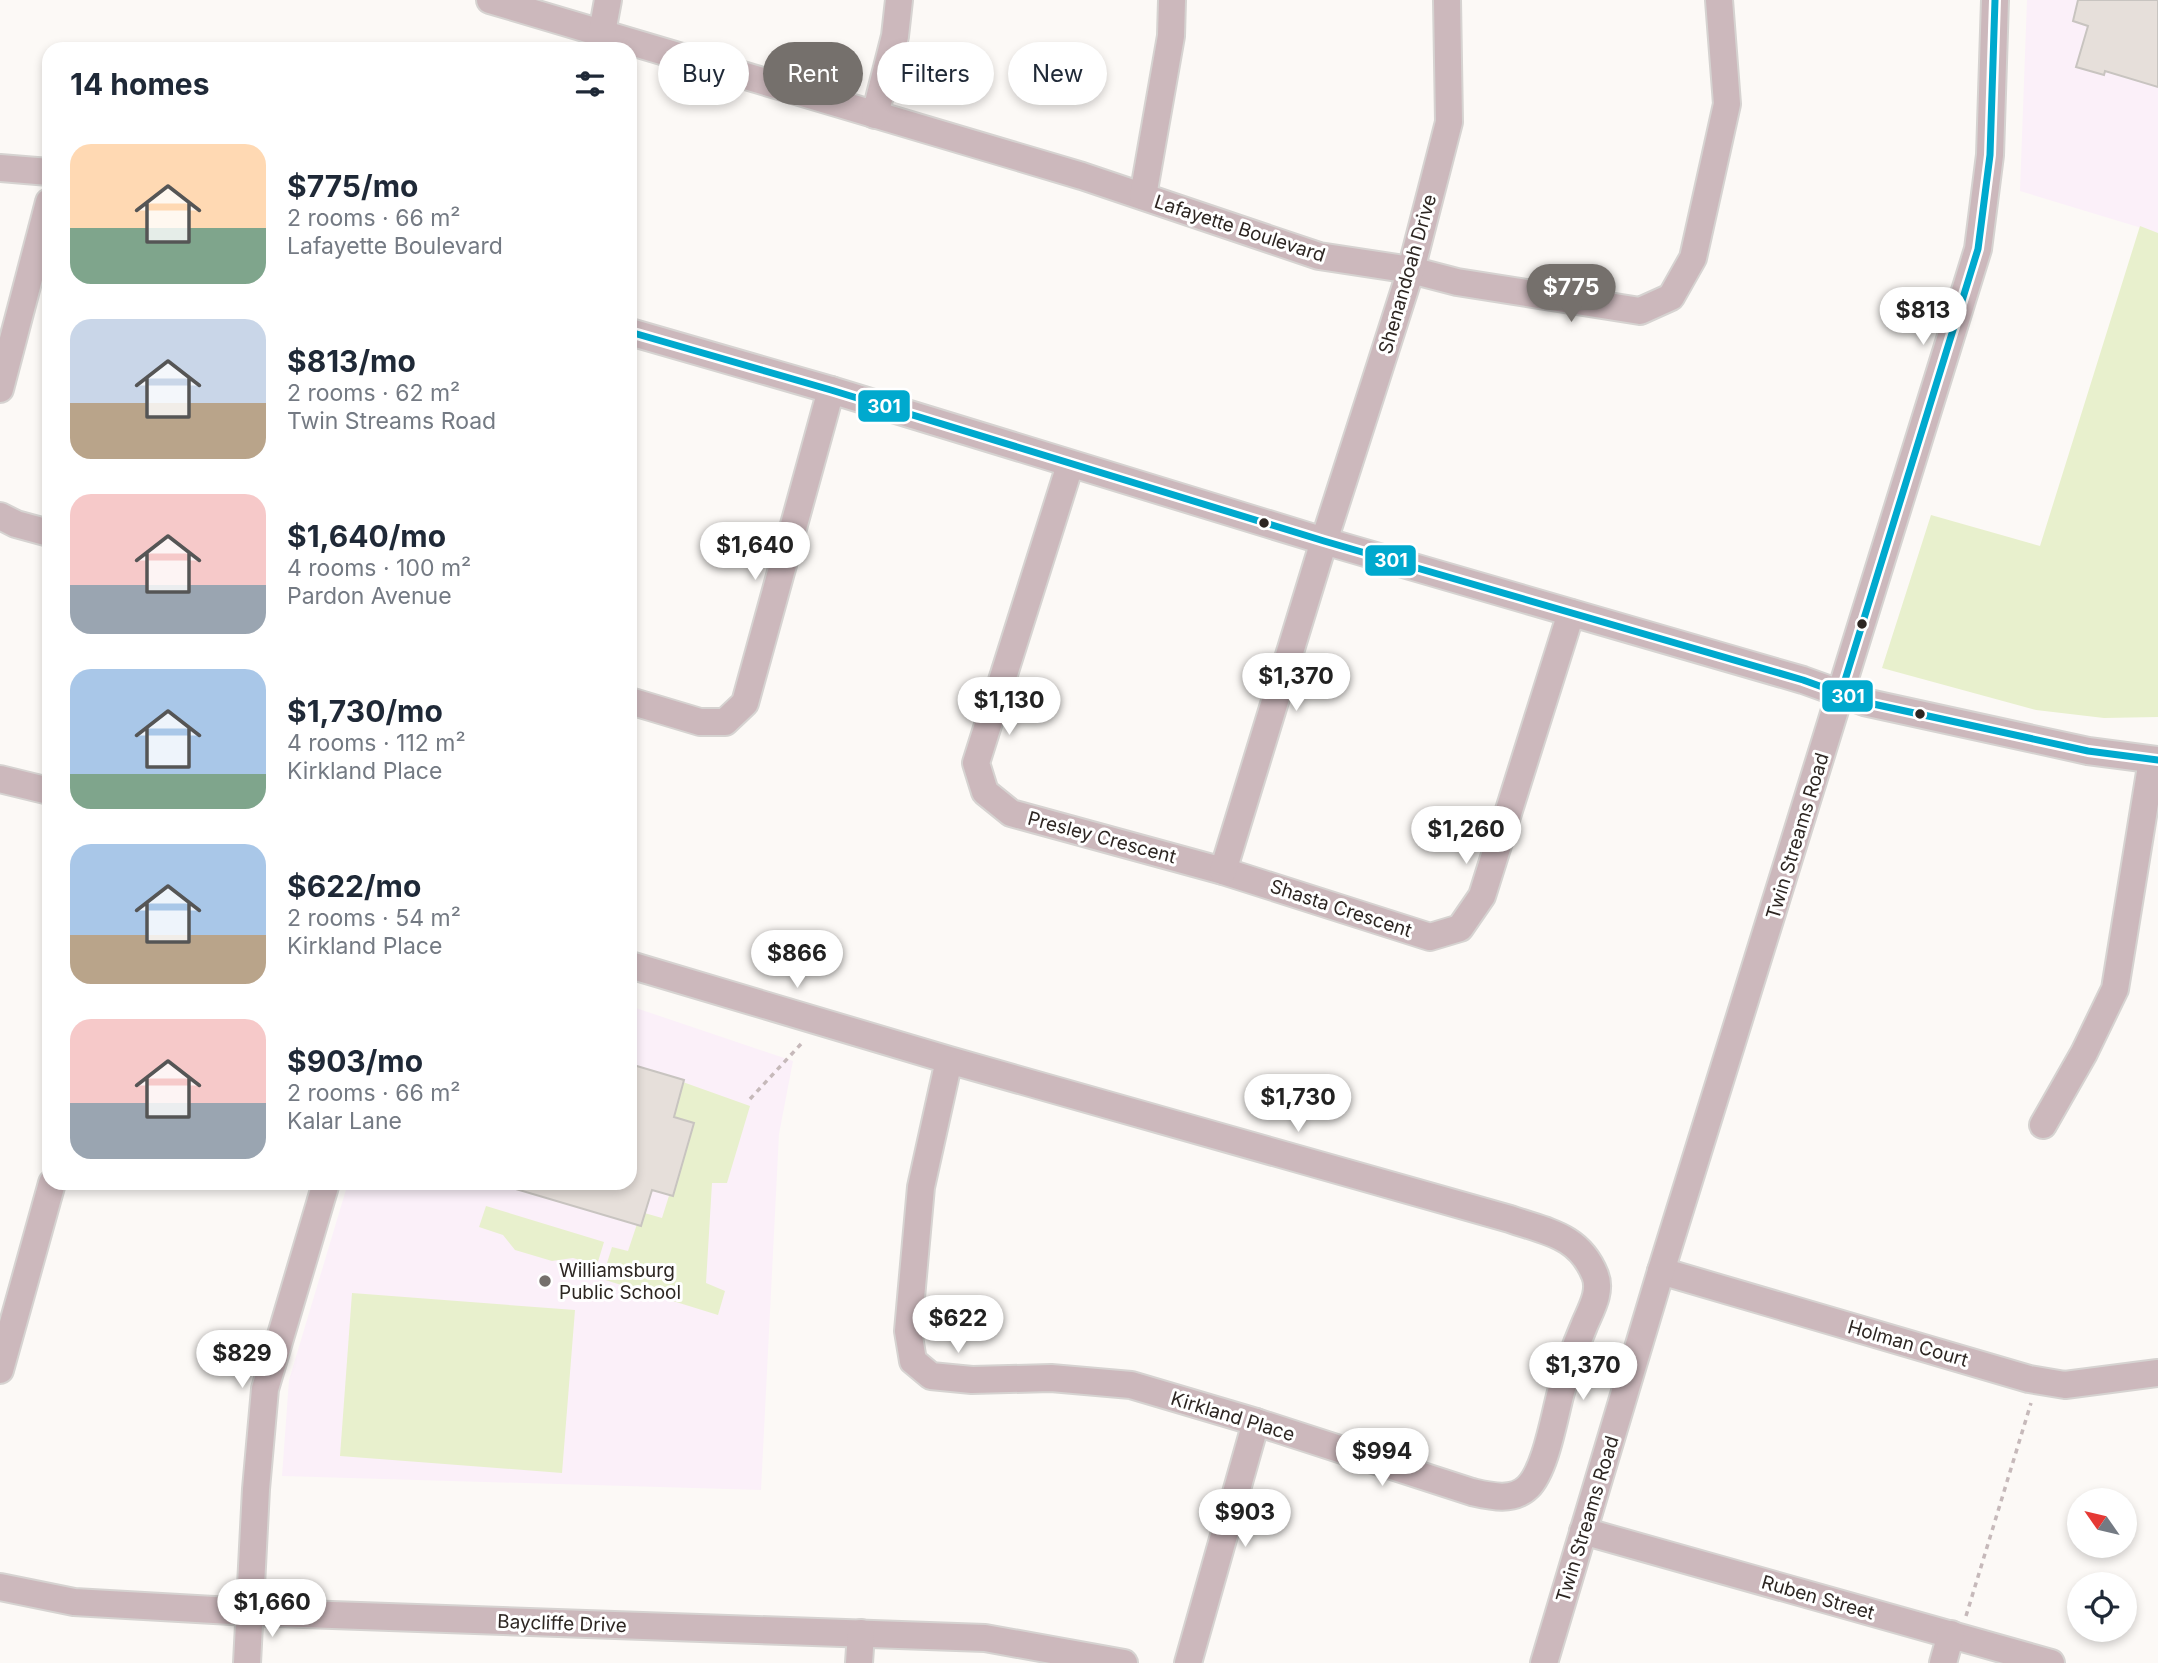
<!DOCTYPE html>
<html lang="en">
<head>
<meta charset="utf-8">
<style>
  :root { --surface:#fff; --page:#f2f2f3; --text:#1f2937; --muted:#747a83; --accent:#75706c }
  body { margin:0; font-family:Inter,sans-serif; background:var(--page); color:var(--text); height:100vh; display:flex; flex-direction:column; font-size:26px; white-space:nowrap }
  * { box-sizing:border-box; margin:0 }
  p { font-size:23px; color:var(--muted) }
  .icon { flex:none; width:38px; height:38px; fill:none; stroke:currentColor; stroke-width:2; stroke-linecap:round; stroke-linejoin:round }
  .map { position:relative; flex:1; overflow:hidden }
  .panel { position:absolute; left:42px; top:42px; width:595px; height:1148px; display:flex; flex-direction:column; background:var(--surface); border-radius:21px; box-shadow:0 4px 10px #0003 }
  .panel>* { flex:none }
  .hud { position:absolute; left:658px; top:42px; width:665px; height:63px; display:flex; gap:14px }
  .needle { width:46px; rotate:304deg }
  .controls { position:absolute; left:2067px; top:1488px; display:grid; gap:14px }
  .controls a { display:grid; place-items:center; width:70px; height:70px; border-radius:50%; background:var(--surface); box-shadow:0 4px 10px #0003; font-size:35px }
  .price { position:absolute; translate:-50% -60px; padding:0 16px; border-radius:24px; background:#fff; color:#222; font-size:23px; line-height:46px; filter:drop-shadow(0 2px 4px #0008) }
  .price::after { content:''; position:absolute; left:50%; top:42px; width:21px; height:16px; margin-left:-10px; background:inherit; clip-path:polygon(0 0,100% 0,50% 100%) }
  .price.on { background:var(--accent); color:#fff }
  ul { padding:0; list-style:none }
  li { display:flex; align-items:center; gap:21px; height:175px; padding:0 28px }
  li span { display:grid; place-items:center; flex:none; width:196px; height:140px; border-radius:21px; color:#555 }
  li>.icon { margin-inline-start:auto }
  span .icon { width:84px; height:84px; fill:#fffc; stroke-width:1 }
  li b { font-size:30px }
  h2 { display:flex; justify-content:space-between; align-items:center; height:84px; padding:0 28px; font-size:30px }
  .chip { padding:0 24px; border-radius:32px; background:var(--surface); box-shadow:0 4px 10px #0003; font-size:24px; line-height:63px }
  .chip.on { background:var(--accent); color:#fff }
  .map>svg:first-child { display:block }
  .education { fill:#fbf0f9 }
  .green { fill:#e8f0cd }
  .building { fill:#e6dfda; stroke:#c8c4c0; stroke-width:2 }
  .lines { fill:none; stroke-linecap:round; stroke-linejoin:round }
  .minor-casing { stroke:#d6d3d1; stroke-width:30 }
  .path { stroke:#c6b9ba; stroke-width:3.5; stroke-dasharray:5 5; stroke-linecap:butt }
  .minor { stroke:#ccb8bc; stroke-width:26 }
  .bus-1-casing { stroke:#fff; stroke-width:12 }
  .bus-1 { stroke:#00a9ce; stroke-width:7 }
  .bus-dot { fill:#2d2622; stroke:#fff; stroke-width:2.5 }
  .poi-dot { fill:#75706c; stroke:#fff; stroke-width:2.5 }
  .labels { text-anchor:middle; stroke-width:6; stroke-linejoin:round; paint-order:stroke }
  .street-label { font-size:19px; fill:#2d2622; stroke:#fff }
  .poi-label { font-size:19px; fill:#2d2622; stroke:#fff; text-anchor:start }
  .line-badge { stroke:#fff; stroke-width:2.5 }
  .badge-label { font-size:19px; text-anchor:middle; font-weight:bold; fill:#fff }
</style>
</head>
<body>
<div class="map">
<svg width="2158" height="1663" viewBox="0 0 2158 1663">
  <rect width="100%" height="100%" fill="#fcf9f6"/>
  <!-- education -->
  <g class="education">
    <path d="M2027,0H2158V233L2020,191Z"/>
    <path d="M630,1006L793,1061L779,1134L761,1490L282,1476L289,1380L348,1183H630Z"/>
  </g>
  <!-- green -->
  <g class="green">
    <path d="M2140,226L2158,233V717L2104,718L2036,710L1882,668L1931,515L2040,546Z"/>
    <path d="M680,1081L750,1106L727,1183H712L706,1283L725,1291L718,1315L602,1279L612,1247L628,1251L641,1212L662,1218L689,1132L667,1124Z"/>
    <path d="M486,1206L604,1242L597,1265L573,1258L552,1261L515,1250L503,1235L479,1227Z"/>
    <path d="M352,1293L575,1310L562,1473L340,1456Z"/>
  </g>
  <!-- building -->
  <g class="building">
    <path d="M2078,0H2158V87L2105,71L2104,75L2076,67L2088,26L2073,21Z"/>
    <path d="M630,1064L684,1080L674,1117L694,1123L673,1196L652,1190L641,1226L509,1187V1183H630Z"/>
  </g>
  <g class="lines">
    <defs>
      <g id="minor">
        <path d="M490,0L1082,176L1319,256L1411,270L1457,282L1640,311L1671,297L1693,258L1727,104L1719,0"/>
        <path d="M599,49L608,0"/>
        <path d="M875,115L895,36L899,0"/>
        <path d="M0,168L49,172"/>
        <path d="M1143,196L1171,36L1172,0"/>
        <path d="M630,332L831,390L1324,541L1803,680L1864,702L2088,751L2158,760"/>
        <path d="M0,389L49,202"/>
        <path d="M1070,465L976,763L985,792L1011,813L1223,871L1430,937L1460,928L1482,896L1571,613"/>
        <path d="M0,516L16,524L49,533"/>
        <path d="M630,701L700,722H725L745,703L831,390"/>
        <path d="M0,779L49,791"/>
        <path d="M1223,871L1324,541L1411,270L1449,122L1447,0"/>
        <path d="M630,965L949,1060L1510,1219C1547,1232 1579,1235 1595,1275C1602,1292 1590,1311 1584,1326C1575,1347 1567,1370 1561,1392C1554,1417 1546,1469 1528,1487C1513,1502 1490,1496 1472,1492L1256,1422L1131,1385L1051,1378L972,1380L931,1376L913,1361L908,1331L921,1187L949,1060"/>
        <path d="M2043,1125L2084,1053L2115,989L2152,760"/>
        <path d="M1661,1271L2029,1379L2065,1385L2158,1373"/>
        <path d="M0,1370L52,1183"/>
        <path d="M1583,1531L2051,1663"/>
        <path d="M0,1587L74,1602L249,1612L985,1638L1124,1663"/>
        <path d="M247,1663L256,1489L265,1389L326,1183"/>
        <path d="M859,1663L861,1633"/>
        <path d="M1188,1663L1256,1422"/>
        <path d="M1544,1663L1661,1271L1978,249L1990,155L1995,0"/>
        <path d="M1943,1663L1951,1634"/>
      </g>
    </defs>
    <!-- minor casing -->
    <use href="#minor" class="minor-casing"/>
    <!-- path -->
    <g class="path">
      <path d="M750,1099L801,1044"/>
      <path d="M1966,1616L2031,1403"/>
    </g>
    <!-- minor -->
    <use href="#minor" class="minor"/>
    <defs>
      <g id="bus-1">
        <path d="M630,332L831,390L1324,541L1803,680L1864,702L2088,751L2158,760"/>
        <path d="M1841,693L1978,249L1990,155L1995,0"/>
      </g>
    </defs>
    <!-- bus-1 casing -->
    <use href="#bus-1" class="bus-1-casing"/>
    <!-- bus-1 -->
    <use href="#bus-1" class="bus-1"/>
  </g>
  <!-- markers -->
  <g class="bus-dot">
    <circle cx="1264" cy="523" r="6"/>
    <circle cx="1862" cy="624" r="6"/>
    <circle cx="1920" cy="714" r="6"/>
  </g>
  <circle class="poi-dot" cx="545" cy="1281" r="7"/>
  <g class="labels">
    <!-- street labels -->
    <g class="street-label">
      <text transform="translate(1240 228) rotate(18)" y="7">Lafayette Boulevard</text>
      <text transform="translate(1407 274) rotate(-74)" y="7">Shenandoah Drive</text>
      <text transform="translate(1797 836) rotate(-73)" y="7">Twin Streams Road</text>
      <text transform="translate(1102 837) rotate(15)" y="7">Presley Crescent</text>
      <text transform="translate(1341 908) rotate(18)" y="7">Shasta Crescent</text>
      <text transform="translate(1908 1343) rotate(16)" y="7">Holman Court</text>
      <text transform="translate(1233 1416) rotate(17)" y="7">Kirkland Place</text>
      <text transform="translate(1587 1519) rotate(-73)" y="7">Twin Streams Road</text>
      <text transform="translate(1818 1597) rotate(16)" y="7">Ruben Street</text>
      <text transform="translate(562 1623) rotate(2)" y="7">Baycliffe Drive</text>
    </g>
    <!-- poi labels -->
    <g class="poi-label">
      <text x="559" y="1277">Williamsburg<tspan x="559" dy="22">Public School</tspan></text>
    </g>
  </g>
  <g class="line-badge">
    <rect x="857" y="389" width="54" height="34" rx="7" fill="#00a9ce"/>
    <rect x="1364" y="544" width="53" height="33" rx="7" fill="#00a9ce"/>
    <rect x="1821" y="679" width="53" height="34" rx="7" fill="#00a9ce"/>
  </g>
  <g class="badge-label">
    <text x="884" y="413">301</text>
    <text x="1391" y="567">301</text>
    <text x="1848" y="703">301</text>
  </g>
</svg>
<div class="controls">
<a><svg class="needle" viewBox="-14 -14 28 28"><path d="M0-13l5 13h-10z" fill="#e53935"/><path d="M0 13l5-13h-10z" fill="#747a83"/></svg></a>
<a><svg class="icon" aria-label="locate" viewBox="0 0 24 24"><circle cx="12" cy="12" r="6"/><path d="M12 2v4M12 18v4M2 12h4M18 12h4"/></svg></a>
</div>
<b class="price on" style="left:1571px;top:324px">$775</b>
<b class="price" style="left:1923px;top:347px">$813</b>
<b class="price" style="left:755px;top:582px">$1,640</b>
<b class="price" style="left:1296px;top:713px">$1,370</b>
<b class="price" style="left:1009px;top:737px">$1,130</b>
<b class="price" style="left:1466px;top:866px">$1,260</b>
<b class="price" style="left:797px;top:990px">$866</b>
<b class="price" style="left:1298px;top:1134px">$1,730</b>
<b class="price" style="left:958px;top:1355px">$622</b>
<b class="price" style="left:242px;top:1390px">$829</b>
<b class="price" style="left:1583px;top:1402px">$1,370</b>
<b class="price" style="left:1382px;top:1488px">$994</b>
<b class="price" style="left:1245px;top:1549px">$903</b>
<b class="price" style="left:272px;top:1639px">$1,660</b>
<div class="hud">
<a class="chip">Buy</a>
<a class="chip on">Rent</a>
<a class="chip">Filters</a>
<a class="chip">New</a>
</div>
<section class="panel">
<h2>14 homes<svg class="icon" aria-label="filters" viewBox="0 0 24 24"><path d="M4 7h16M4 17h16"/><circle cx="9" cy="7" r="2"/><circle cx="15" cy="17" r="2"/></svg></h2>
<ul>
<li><span style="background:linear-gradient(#ffd9b3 60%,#7fa58c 0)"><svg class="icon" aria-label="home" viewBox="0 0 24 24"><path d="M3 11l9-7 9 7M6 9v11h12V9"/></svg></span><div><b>$775/mo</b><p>2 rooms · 66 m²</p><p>Lafayette Boulevard</p></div></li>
<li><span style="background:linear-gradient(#c9d6e8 60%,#b9a48a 0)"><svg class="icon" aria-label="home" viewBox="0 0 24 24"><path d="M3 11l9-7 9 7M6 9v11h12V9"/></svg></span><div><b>$813/mo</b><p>2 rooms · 62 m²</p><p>Twin Streams Road</p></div></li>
<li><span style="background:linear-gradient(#f6c9c9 65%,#9aa5b1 0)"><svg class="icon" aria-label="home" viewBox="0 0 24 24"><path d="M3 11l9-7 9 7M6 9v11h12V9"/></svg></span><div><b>$1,640/mo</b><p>4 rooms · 100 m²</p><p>Pardon Avenue</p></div></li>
<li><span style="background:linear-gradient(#a9c7e8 75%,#7fa58c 0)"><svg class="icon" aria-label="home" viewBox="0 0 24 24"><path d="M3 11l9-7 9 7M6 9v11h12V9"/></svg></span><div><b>$1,730/mo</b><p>4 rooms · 112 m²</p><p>Kirkland Place</p></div></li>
<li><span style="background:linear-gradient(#a9c7e8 65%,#b9a48a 0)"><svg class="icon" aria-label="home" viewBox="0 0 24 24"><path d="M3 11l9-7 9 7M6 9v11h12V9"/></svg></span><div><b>$622/mo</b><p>2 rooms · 54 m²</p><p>Kirkland Place</p></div></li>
<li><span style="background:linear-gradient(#f6c9c9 60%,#9aa5b1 0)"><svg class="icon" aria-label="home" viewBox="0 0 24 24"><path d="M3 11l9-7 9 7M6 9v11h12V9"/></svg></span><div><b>$903/mo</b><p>2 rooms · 66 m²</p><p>Kalar Lane</p></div></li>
</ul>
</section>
</div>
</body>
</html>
